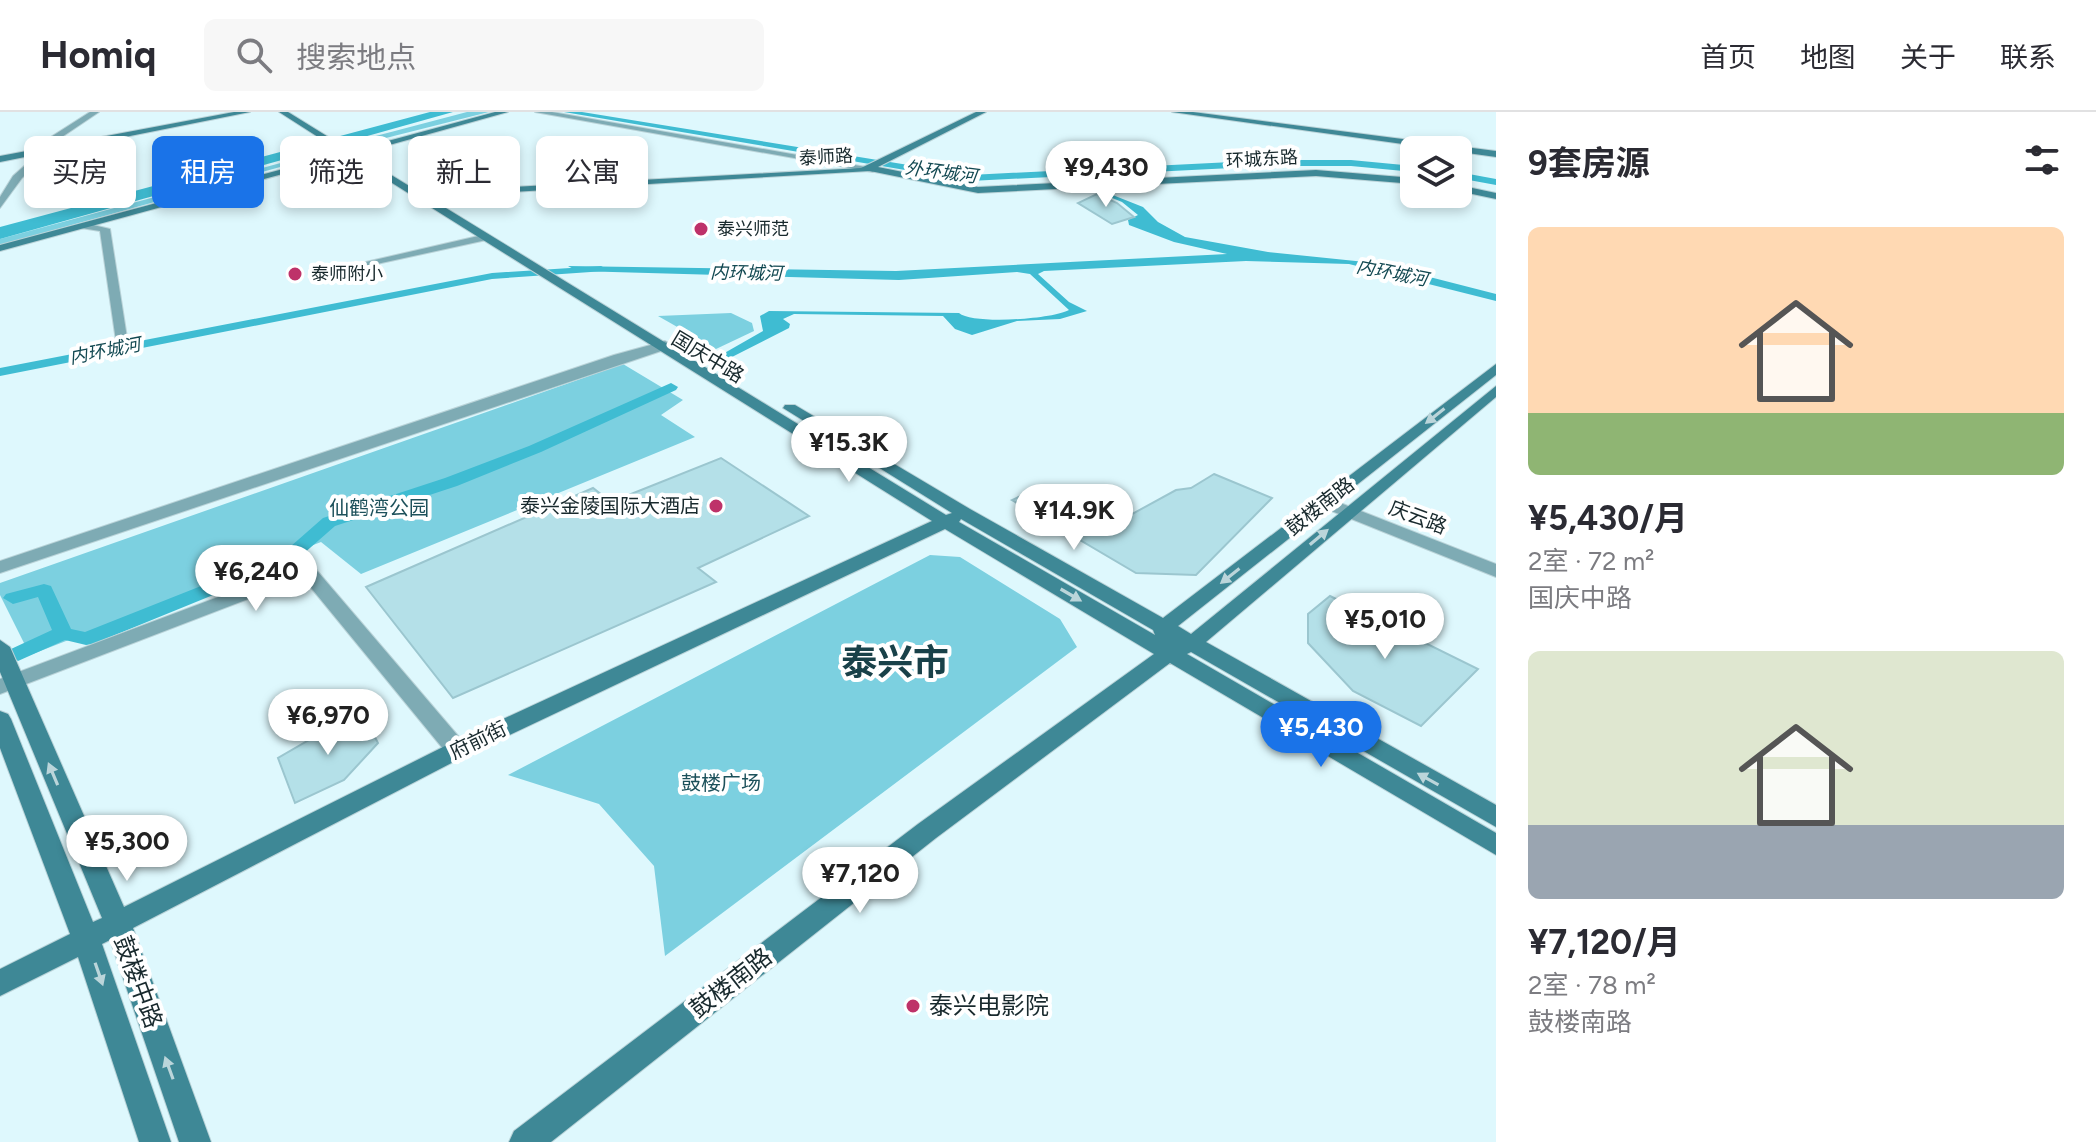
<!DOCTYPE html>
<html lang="zh">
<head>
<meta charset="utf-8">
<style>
  :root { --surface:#fff; --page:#f7f7f7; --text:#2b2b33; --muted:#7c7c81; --line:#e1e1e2; --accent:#1a73e8 }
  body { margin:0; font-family:Figtree,"Noto Sans SC",sans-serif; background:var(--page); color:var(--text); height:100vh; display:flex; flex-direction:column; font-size:30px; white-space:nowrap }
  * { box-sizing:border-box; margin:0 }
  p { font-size:26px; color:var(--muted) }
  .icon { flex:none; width:44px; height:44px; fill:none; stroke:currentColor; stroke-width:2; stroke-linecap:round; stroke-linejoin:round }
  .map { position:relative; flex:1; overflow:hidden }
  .drawer { display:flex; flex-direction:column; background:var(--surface); width:600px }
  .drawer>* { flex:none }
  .top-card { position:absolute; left:24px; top:24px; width:760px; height:72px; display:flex; gap:16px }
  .buttons { position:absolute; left:1400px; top:24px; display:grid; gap:16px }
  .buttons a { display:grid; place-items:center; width:72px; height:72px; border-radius:12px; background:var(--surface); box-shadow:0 4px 12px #0003; font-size:40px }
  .price { position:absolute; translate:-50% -68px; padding:0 18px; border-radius:28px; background:#fff; color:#222; font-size:26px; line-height:52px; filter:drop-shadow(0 2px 4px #0008) }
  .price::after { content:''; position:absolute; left:50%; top:48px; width:24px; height:18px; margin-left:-12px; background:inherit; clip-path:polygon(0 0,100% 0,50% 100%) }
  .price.selected { background:var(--accent); color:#fff }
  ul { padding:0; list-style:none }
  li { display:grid; align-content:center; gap:16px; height:424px; padding:0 32px }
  li span { display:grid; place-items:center; height:248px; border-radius:12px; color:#555 }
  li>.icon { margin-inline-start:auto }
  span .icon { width:144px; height:144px; fill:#fffc; stroke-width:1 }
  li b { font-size:34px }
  h2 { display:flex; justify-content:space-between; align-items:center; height:96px; padding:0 32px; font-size:34px }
  .pill { padding:0 28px; border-radius:12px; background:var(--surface); box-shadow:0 4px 12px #0003; font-size:28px; line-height:72px }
  .pill.selected { background:var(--accent); color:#fff }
  header { display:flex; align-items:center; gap:48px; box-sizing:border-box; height:112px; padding:0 40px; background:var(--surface); border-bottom:2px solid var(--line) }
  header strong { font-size:38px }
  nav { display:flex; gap:44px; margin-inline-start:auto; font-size:28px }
  .search { width:560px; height:72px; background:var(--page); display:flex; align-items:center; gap:20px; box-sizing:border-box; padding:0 28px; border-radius:12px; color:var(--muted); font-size:30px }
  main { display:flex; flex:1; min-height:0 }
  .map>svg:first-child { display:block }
  .green { fill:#7cd0e0 }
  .water { fill:#3fbcd2 }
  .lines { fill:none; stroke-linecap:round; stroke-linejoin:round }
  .canal { fill:#3fbcd2; fill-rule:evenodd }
  .river { fill:#3fbcd2; fill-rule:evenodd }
  .building { fill:#b4e0e8; stroke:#9bc6cf; stroke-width:2 }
  .street-casing { stroke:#bad3d8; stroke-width:2 }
  .secondary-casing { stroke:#bad3d8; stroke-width:2 }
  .street { fill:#7eabb4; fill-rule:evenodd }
  .secondary { fill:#3e8896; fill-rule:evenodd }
  .oneway { fill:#bbd5da }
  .poi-dot { fill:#be3269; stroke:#fff; stroke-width:3 }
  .labels { text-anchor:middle; stroke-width:8; stroke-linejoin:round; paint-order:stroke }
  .far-street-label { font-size:18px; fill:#18292d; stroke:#fff }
  .far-water-label { font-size:18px; font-style:italic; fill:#134952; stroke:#fff }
  .far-poi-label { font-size:18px; fill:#18292d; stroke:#fff; text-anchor:start }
  .street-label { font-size:20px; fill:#18292d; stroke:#fff }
  .poi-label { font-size:20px; fill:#18292d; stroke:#fff; text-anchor:end }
  .park-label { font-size:20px; fill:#1d515b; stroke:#fff }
  .near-street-label { font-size:24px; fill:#18292d; stroke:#fff }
  .near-poi-label { font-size:24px; fill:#18292d; stroke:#fff; text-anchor:start }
  .town-label { font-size:36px; font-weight:bold; fill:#194149; stroke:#fff }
</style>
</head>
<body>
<header>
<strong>Homiq</strong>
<div class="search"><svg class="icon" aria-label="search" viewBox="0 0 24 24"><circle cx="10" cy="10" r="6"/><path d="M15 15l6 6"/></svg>搜索地点</div>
<nav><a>首页</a><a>地图</a><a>关于</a><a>联系</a></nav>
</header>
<main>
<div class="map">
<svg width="1496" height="1030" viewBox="0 0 1496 1030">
  <rect width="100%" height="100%" fill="#def8fd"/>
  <!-- green -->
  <g class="green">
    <path d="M467,0H489L362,32L353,30Z"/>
    <path d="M321,40L327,42L0,133V127Z"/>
    <path d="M731,201L752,211L754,219L716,237L658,204Z"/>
    <path d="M623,252L683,288L661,303L695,325L361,462L321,430L30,543L0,483V471Z"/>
    <path d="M930,443L960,445L1060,507L1077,535L665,844L654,754L599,692L508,663Z"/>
  </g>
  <!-- water -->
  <path class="water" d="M1100,78L1143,95L1158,110L1185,125L1268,140L1375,151L1496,182V189L1349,152L1246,149L1044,159L1038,162L1069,190L1087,199L1060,207L1017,209L972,223L955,217L943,204L794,202L783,207L790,212L789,216L728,247L721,243L763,219L760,204L769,199L959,201C973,213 1053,207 1069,198L1030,162L1017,160L899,168L577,159L568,154L896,159L1227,142L1174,130L1129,113L1128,108L1138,103L1122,90L1095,79Z"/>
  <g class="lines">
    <!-- canal -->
    <g class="canal">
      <path d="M564,0H582L970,63L1273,48H1351L1414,54V60L1351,54H1273L970,69Z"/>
      <path d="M1458,60L1496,67V73L1458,66Z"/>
      <path d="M601,154L607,157L605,159L492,167L0,264V256L492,161Z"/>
      <path d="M671,271L678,275L676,278L541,340L457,374L335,414L294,450L93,532L86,533L65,528L18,549L8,542L11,537L52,518L38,485L13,492L3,486L6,482L44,472L51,474L71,517L85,520L282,442L323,406L445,366L529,334Z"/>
    </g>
    <!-- river -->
    <path class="river" d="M430,0H453L0,127V115Z"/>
  </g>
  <!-- building -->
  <g class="building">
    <path d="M1097,82L1117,91L1134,105L1112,112L1078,91Z"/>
    <path d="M721,346L809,404L698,456L716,470L453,586L366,475L593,376L611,390Z"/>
    <path d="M1214,362L1272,386L1196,463L1136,461L1012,388L1038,376L1114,412L1176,378L1191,376Z"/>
    <path d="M1330,484L1478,557L1421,614L1353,579L1308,531V502Z"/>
    <path d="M361,598L378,631L344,668L295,691L278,646Z"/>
  </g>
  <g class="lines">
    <defs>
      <g id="street">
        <path d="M90,0H99L50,33L47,43L22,66L0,96V85L13,64L40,40L43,30Z"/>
        <path d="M535,0H552L877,57L873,60Z"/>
        <path d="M85,111L110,117L128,232L116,229L100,119L81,116Z"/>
        <path d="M487,122L492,125L491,127L363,155L357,152Z"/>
        <path d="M665,229L672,233L670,236L0,461V449L614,243Z"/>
        <path d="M1325,385L1496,452V465L1319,394L1317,390Z"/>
        <path d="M306,452L313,454L465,632L468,638L465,644H449L303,466L0,582V567Z"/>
      </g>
      <g id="secondary">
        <path d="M234,0H250L0,50V44Z"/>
        <path d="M279,0H288L351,39L495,0H508L357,42L419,80L861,56L976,0H986L878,55L978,75L1316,58L1414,66V72L1316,64L978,81L870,59L428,85L946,403L952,401L783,296L785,293H795L970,397L1163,506L1496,252V263L1178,514L1191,522L1496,274V285L1206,530L1496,693V715L1191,540L1187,542L1496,721V743L1170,551L936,726L551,1030H509L514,1019L918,712L1154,542L945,417L465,644L133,816L211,1030H179L110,828L102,832L171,1030H139L78,845L0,884V857L70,822L0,636V599L8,602L11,607L93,810L102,806L0,560V528L10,535L124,795L449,632L932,409L349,44L0,139V133L343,41ZM961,407L1153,518L1155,523L959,410Z"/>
        <path d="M1172,0H1193L1496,39V45Z"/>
        <path d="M1458,73L1496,81V87L1458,79Z"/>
      </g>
    </defs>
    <!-- street casing -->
    <use href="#street" class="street-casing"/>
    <!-- secondary casing -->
    <use href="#secondary" class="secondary-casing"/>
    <!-- street -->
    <use href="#street" class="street"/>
    <!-- secondary -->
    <use href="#secondary" class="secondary"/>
  </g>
  <!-- one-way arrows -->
  <defs><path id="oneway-solid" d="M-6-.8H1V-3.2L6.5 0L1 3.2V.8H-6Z" transform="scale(2)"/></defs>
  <g class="oneway">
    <use href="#oneway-solid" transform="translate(1435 304) rotate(142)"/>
    <use href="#oneway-solid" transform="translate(1319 425) rotate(-40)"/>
    <use href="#oneway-solid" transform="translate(1230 464) rotate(142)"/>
    <use href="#oneway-solid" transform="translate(1071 483) rotate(30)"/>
    <use href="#oneway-solid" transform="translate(53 662) rotate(-113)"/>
    <use href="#oneway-solid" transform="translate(1428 667) rotate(-151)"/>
    <use href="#oneway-solid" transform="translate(99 862) rotate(71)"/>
    <use href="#oneway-solid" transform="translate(169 956) rotate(-110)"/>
  </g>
  <!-- markers -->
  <g class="poi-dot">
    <circle cx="701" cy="117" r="8"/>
    <circle cx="295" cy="162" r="8"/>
    <circle cx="716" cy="394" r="8"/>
    <circle cx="913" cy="894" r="8"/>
  </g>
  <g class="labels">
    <!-- far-street labels -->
    <g class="far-street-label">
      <text transform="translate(826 45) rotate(-3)" y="6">泰师路</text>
      <text transform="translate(1262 47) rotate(-3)" y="6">环城东路</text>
    </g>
    <!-- far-water labels -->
    <g class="far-water-label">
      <text transform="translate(941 60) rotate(7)" y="6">外环城河</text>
      <text transform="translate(746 161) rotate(1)" y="6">内环城河</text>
      <text transform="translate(1392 161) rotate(11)" y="6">内环城河</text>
      <text transform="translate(105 239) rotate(-11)" y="6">内环城河</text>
    </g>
    <!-- far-poi labels -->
    <g class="far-poi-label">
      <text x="717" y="123">泰兴师范</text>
      <text x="311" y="168">泰师附小</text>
    </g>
    <!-- street labels -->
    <g class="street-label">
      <text transform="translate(708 245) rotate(31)" y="7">国庆中路</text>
      <text transform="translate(1320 394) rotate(-38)" y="7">鼓楼南路</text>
      <text transform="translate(1418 405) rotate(21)" y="7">庆云路</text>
      <text transform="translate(478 628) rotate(-26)" y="7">府前街</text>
    </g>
    <!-- poi labels -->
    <g class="poi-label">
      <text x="700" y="401">泰兴金陵国际大酒店</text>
    </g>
    <!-- park labels -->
    <g class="park-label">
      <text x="379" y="403">仙鹤湾公园</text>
      <text x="721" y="678">鼓楼广场</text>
    </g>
    <!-- near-street labels -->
    <g class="near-street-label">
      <text transform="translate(138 870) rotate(70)" y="8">鼓楼中路</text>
      <text transform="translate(731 871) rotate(-38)" y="8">鼓楼南路</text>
    </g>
    <!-- near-poi labels -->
    <g class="near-poi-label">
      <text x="929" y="902">泰兴电影院</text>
    </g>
    <!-- town labels -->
    <g class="town-label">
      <text x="895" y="563">泰兴市</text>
    </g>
  </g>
</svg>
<div class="buttons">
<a><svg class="icon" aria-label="layers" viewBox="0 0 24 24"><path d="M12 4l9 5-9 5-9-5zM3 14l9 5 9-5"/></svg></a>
</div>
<b class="price" style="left:1106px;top:97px">¥9,430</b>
<b class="price" style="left:849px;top:372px">¥15.3K</b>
<b class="price" style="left:1074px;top:440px">¥14.9K</b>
<b class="price" style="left:256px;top:501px">¥6,240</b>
<b class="price" style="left:1385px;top:549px">¥5,010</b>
<b class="price" style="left:328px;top:645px">¥6,970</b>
<b class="price selected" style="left:1321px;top:657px">¥5,430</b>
<b class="price" style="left:127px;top:771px">¥5,300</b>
<b class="price" style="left:860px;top:803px">¥7,120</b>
<div class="top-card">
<a class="pill">买房</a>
<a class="pill selected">租房</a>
<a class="pill">筛选</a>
<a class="pill">新上</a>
<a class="pill">公寓</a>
</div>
</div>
<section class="drawer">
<h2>9套房源<svg class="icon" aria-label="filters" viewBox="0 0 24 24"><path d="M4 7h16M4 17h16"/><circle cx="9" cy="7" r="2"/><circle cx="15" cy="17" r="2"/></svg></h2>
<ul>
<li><span style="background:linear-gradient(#ffd9b3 75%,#8fb573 0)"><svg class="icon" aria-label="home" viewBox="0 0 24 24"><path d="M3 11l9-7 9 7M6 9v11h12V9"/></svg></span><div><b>¥5,430/月</b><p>2室 · 72 m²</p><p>国庆中路</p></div></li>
<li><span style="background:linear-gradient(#dfe7d0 70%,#9aa5b1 0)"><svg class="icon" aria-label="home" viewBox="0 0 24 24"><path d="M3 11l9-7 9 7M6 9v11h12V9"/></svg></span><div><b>¥7,120/月</b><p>2室 · 78 m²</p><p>鼓楼南路</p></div></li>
</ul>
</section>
</main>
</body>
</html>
